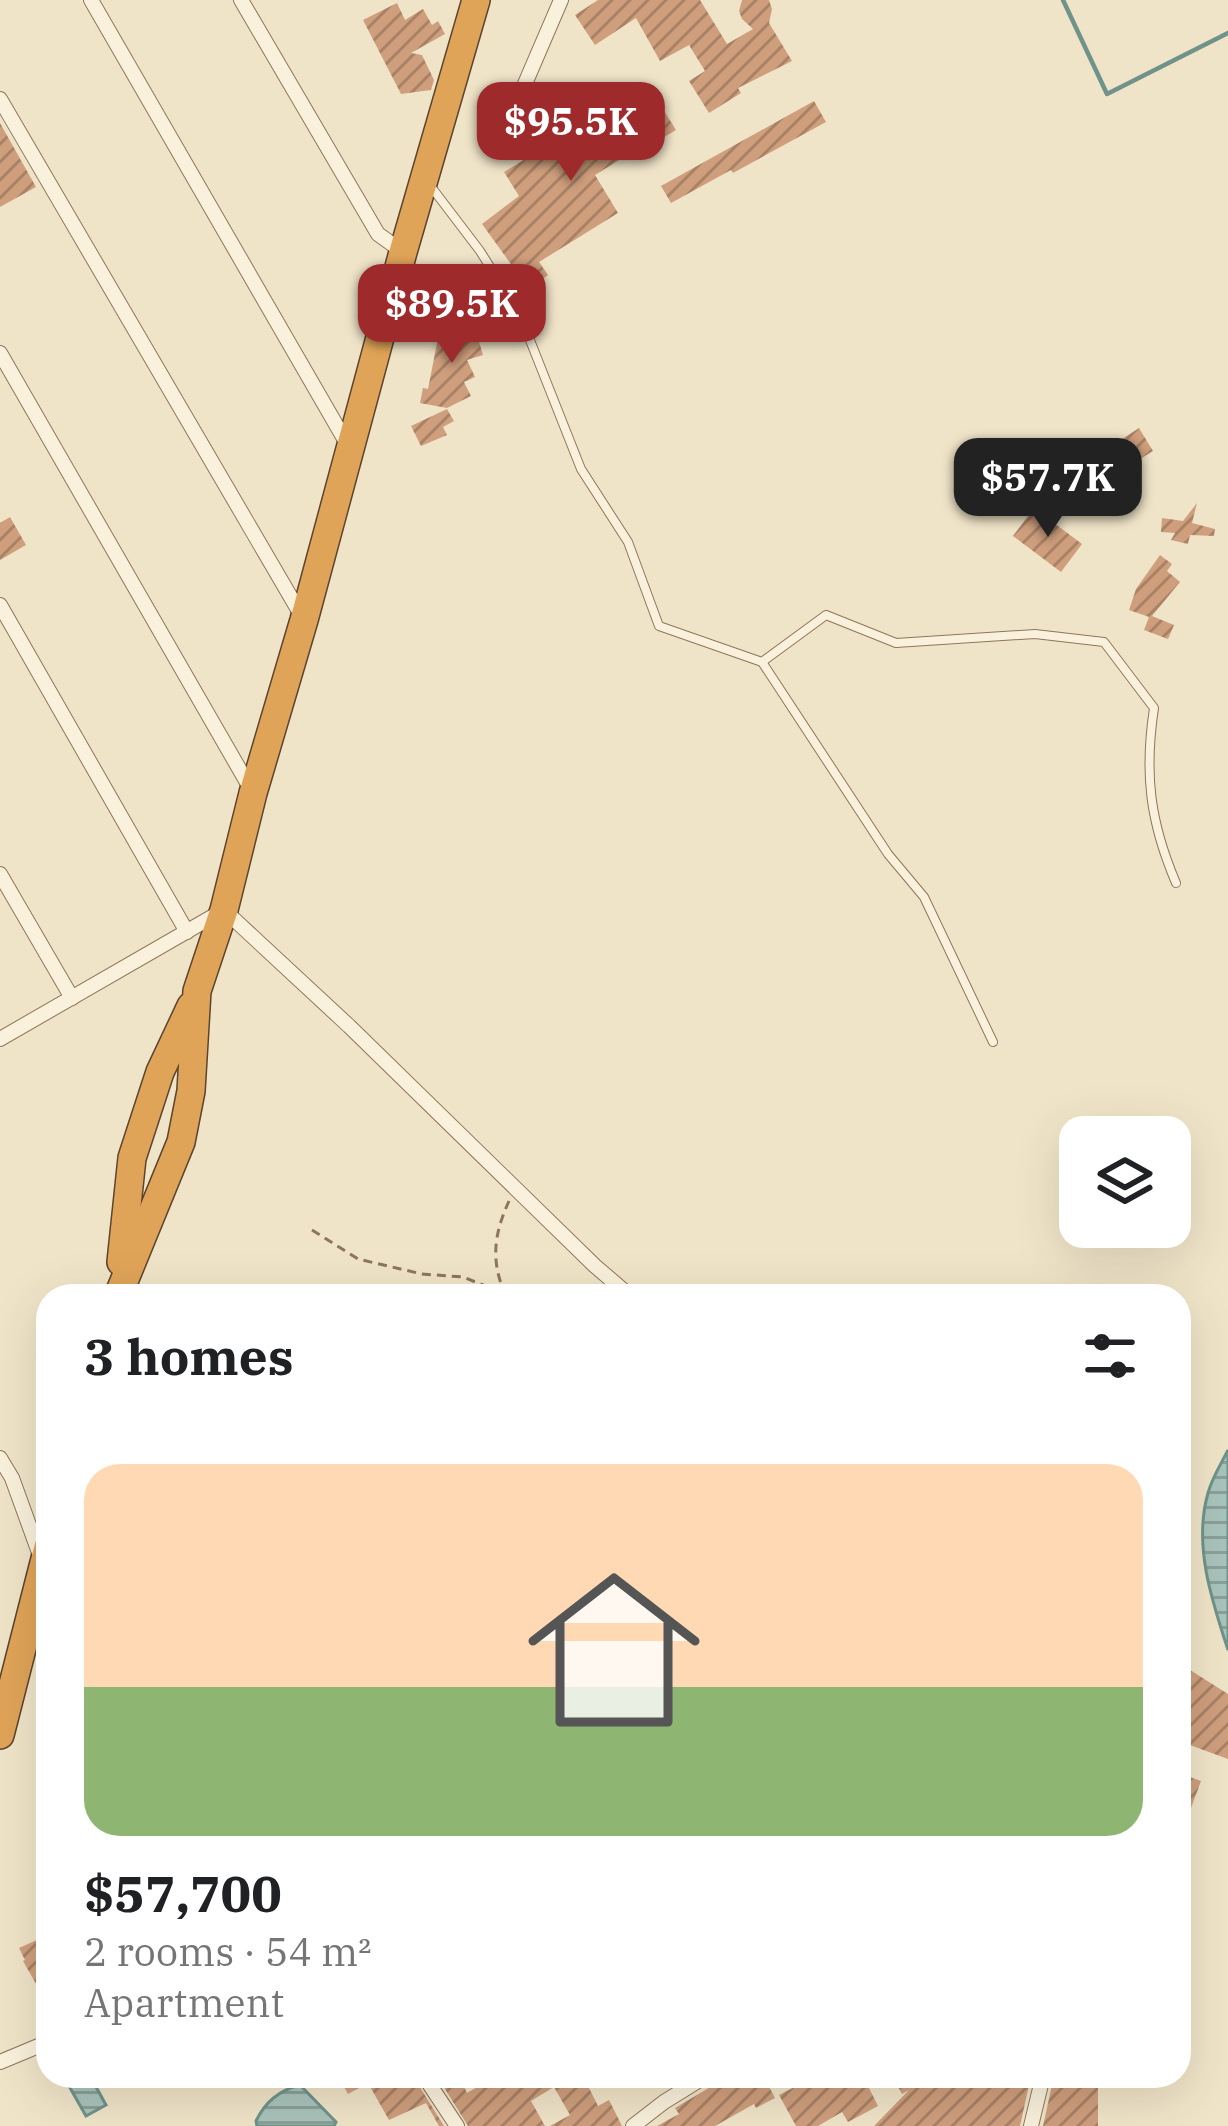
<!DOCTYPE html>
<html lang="en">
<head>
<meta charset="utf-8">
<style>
  :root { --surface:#fff; --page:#f2f2f2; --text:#202124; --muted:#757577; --accent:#9e2a2b }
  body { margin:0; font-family:"IBM Plex Serif",serif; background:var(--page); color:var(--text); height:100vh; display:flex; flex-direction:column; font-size:45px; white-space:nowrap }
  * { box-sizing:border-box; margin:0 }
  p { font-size:39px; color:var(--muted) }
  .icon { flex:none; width:66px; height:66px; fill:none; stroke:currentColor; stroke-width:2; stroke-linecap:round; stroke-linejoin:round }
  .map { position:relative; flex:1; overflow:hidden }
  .panel { position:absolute; left:36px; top:1284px; width:1155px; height:804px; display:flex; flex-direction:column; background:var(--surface); border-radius:36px; box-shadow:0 12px 48px #0002 }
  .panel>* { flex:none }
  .controls { position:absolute; left:1059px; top:1116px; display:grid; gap:24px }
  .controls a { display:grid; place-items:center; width:132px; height:132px; border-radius:24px; background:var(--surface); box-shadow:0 12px 48px #0002; font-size:60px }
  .price { position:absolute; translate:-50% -102px; padding:0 27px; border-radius:24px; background:var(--accent); color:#fff; font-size:39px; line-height:78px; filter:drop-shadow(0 3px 6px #0008) }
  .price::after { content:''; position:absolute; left:50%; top:72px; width:36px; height:27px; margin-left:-18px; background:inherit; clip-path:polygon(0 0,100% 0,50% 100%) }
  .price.active { background:#222; color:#fff }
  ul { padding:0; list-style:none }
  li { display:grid; align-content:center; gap:24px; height:636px; padding:0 48px }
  li span { display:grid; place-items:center; height:372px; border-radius:36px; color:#555 }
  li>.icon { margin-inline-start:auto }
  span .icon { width:216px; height:216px; fill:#fffc; stroke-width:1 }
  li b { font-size:51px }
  h2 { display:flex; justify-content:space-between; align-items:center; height:144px; padding:0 48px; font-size:51px }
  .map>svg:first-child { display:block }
  .water { fill:url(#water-rules); stroke:#6f938a; stroke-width:3 }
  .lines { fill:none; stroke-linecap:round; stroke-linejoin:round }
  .stream { stroke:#6f938a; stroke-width:4.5 }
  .building { fill:url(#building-hatch) }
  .lane-casing { stroke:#8d765c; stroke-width:10 }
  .street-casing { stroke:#8d765c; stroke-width:16 }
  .highway-casing { stroke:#5b4430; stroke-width:30 }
  .path { stroke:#8d765c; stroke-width:3; stroke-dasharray:9 6; stroke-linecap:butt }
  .lane { stroke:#faf1dc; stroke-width:8 }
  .street { stroke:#faf1dc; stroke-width:14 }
  .highway { stroke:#e0a458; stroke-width:27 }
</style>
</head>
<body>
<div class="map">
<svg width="1228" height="2126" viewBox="0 0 1228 2126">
  <defs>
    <pattern id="water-rules" width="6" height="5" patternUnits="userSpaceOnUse" patternTransform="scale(3)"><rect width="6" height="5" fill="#a9c4bc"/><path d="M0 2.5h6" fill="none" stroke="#8ba098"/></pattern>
    <pattern id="building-hatch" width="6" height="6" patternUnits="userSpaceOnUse" patternTransform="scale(3)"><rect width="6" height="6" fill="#cf9f7d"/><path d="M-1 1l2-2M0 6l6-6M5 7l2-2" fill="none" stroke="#a98266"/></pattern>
  </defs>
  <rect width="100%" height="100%" fill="#f0e4c8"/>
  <!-- water -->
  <g class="water">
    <path d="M1228,1450V1650C1212,1601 1193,1545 1208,1493C1212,1478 1221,1464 1228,1450Z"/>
    <path d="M70,2076H90L106,2105L86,2116L65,2079Z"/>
    <path d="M300,2085L336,2122L334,2126H257L256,2121C265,2102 280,2090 300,2085Z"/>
  </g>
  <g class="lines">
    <!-- stream -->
    <path class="stream" d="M1063,0L1107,94L1228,33"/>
  </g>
  <!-- building -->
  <g class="building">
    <path d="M598,0H700L727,44L753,29L742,19L739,11L742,0H769L772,9L769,23L792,61L738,88L741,93L709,113L689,81L705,71L689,45L660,61L636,18L595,45L575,15Z"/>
    <path d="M397,3L405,20L423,9L432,25L438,21L445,34L411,53L422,55L434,80L431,90L401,94L363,20Z"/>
    <path d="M649,87L676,130L644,149L642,146L595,175L618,213L539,262L548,275L529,289L482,224L519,196L504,172L614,105L616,107Z"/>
    <path d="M814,101L826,122L733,173L731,170L671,203L661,186Z"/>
    <path d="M0,123L36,187L0,207Z"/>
    <path d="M473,322L483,355L467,360L475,377L464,382L471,396L447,408L420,403L423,388L428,389L441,323L460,326Z"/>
    <path d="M447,409L454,421L443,427L447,435L421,446L411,426Z"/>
    <path d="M1139,428L1153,451L1124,469L1110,447Z"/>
    <path d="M1197,503L1192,523L1215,529L1214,536L1190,535L1188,544L1171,540L1175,533L1161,532L1162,518L1183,521Z"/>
    <path d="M1034,508L1082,544L1061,572L1013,536Z"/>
    <path d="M10,517L26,545L0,560V523Z"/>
    <path d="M1160,555L1172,564L1167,571L1180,582L1152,616L1174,625L1168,639L1144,630L1149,617L1129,610L1136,589Z"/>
    <path d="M1179,1663L1228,1694V1759L1179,1741V1703L1185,1686L1179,1684Z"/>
    <path d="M1179,1773L1201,1781L1191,1808L1179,1803Z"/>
    <path d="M48,1935V2005L23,1961L25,1960L19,1948Z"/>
    <path d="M338,2076H413L444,2126H439L426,2103L389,2120L368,2083L348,2094Z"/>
    <path d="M437,2076H459L467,2093L496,2076H583L598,2106L609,2100L622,2126H550L570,2115L554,2087L531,2101L545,2126H468Z"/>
    <path d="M717,2076H750L755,2084L765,2079L775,2098L756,2108L754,2104L715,2126H657L679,2114L675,2108L712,2086Z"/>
    <path d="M801,2076H863L878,2106L848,2122L842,2112L818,2126H796L779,2095L804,2082Z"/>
    <path d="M892,2076H912L917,2085L933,2076H993L997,2080L1007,2076H1031L1020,2126H874L909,2090L902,2094Z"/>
    <path d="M1054,2076H1098V2126H1043Z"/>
  </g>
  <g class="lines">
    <defs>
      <g id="lane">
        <path d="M429,184L480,251L520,315L581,469L628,542L659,626L762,662L888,854L924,897L993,1042"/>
        <path d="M762,662L826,615L896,643L1035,634L1104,642L1154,708C1144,774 1150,822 1176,883"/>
      </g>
      <g id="street">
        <path d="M91,0L349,447"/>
        <path d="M241,0L378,234L403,252"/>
        <path d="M0,99L303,618"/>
        <path d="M506,128L561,0"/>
        <path d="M0,353L252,791"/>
        <path d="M0,605L187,932"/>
        <path d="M0,874L72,998"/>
        <path d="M0,1039L224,910L349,1026L595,1266L630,1296"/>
        <path d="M0,1458L12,1478L41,1558"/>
        <path d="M0,2062L48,2042"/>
        <path d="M424,2076L457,2126"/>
        <path d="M633,2126L664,2102L706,2076"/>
        <path d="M1031,2126L1043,2076"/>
      </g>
      <g id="highway">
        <path d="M121,1262L132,1158L160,1072L191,1006"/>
        <path d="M118,1296L181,1142L191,1091L197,991L224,910L253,793L304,620L403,252L476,0"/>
        <path d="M0,1735L48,1547"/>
      </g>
    </defs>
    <!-- lane casing -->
    <use href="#lane" class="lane-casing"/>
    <!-- street casing -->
    <use href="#street" class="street-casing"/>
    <!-- highway casing -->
    <use href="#highway" class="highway-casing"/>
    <!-- path -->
    <g class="path">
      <path d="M312,1230L358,1259L422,1274L463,1277L503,1293"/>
      <path d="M506,1296C490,1261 494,1234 509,1201"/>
    </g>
    <!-- lane -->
    <use href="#lane" class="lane"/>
    <!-- street -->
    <use href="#street" class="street"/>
    <!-- highway -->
    <use href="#highway" class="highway"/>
  </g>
</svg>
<div class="controls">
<a><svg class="icon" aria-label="layers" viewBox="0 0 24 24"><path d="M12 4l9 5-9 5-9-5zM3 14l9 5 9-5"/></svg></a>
</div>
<b class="price" style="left:571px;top:184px">$95.5K</b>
<b class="price" style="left:452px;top:366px">$89.5K</b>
<b class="price active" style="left:1048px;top:540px">$57.7K</b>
<section class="panel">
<h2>3 homes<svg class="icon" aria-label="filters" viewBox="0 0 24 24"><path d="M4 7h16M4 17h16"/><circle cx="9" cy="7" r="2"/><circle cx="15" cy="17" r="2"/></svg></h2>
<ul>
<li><span style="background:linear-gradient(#ffd9b3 60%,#8fb573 0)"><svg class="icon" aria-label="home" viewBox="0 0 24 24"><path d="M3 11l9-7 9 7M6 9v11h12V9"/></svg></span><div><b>$57,700</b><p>2 rooms · 54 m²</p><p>Apartment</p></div></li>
</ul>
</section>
</div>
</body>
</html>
